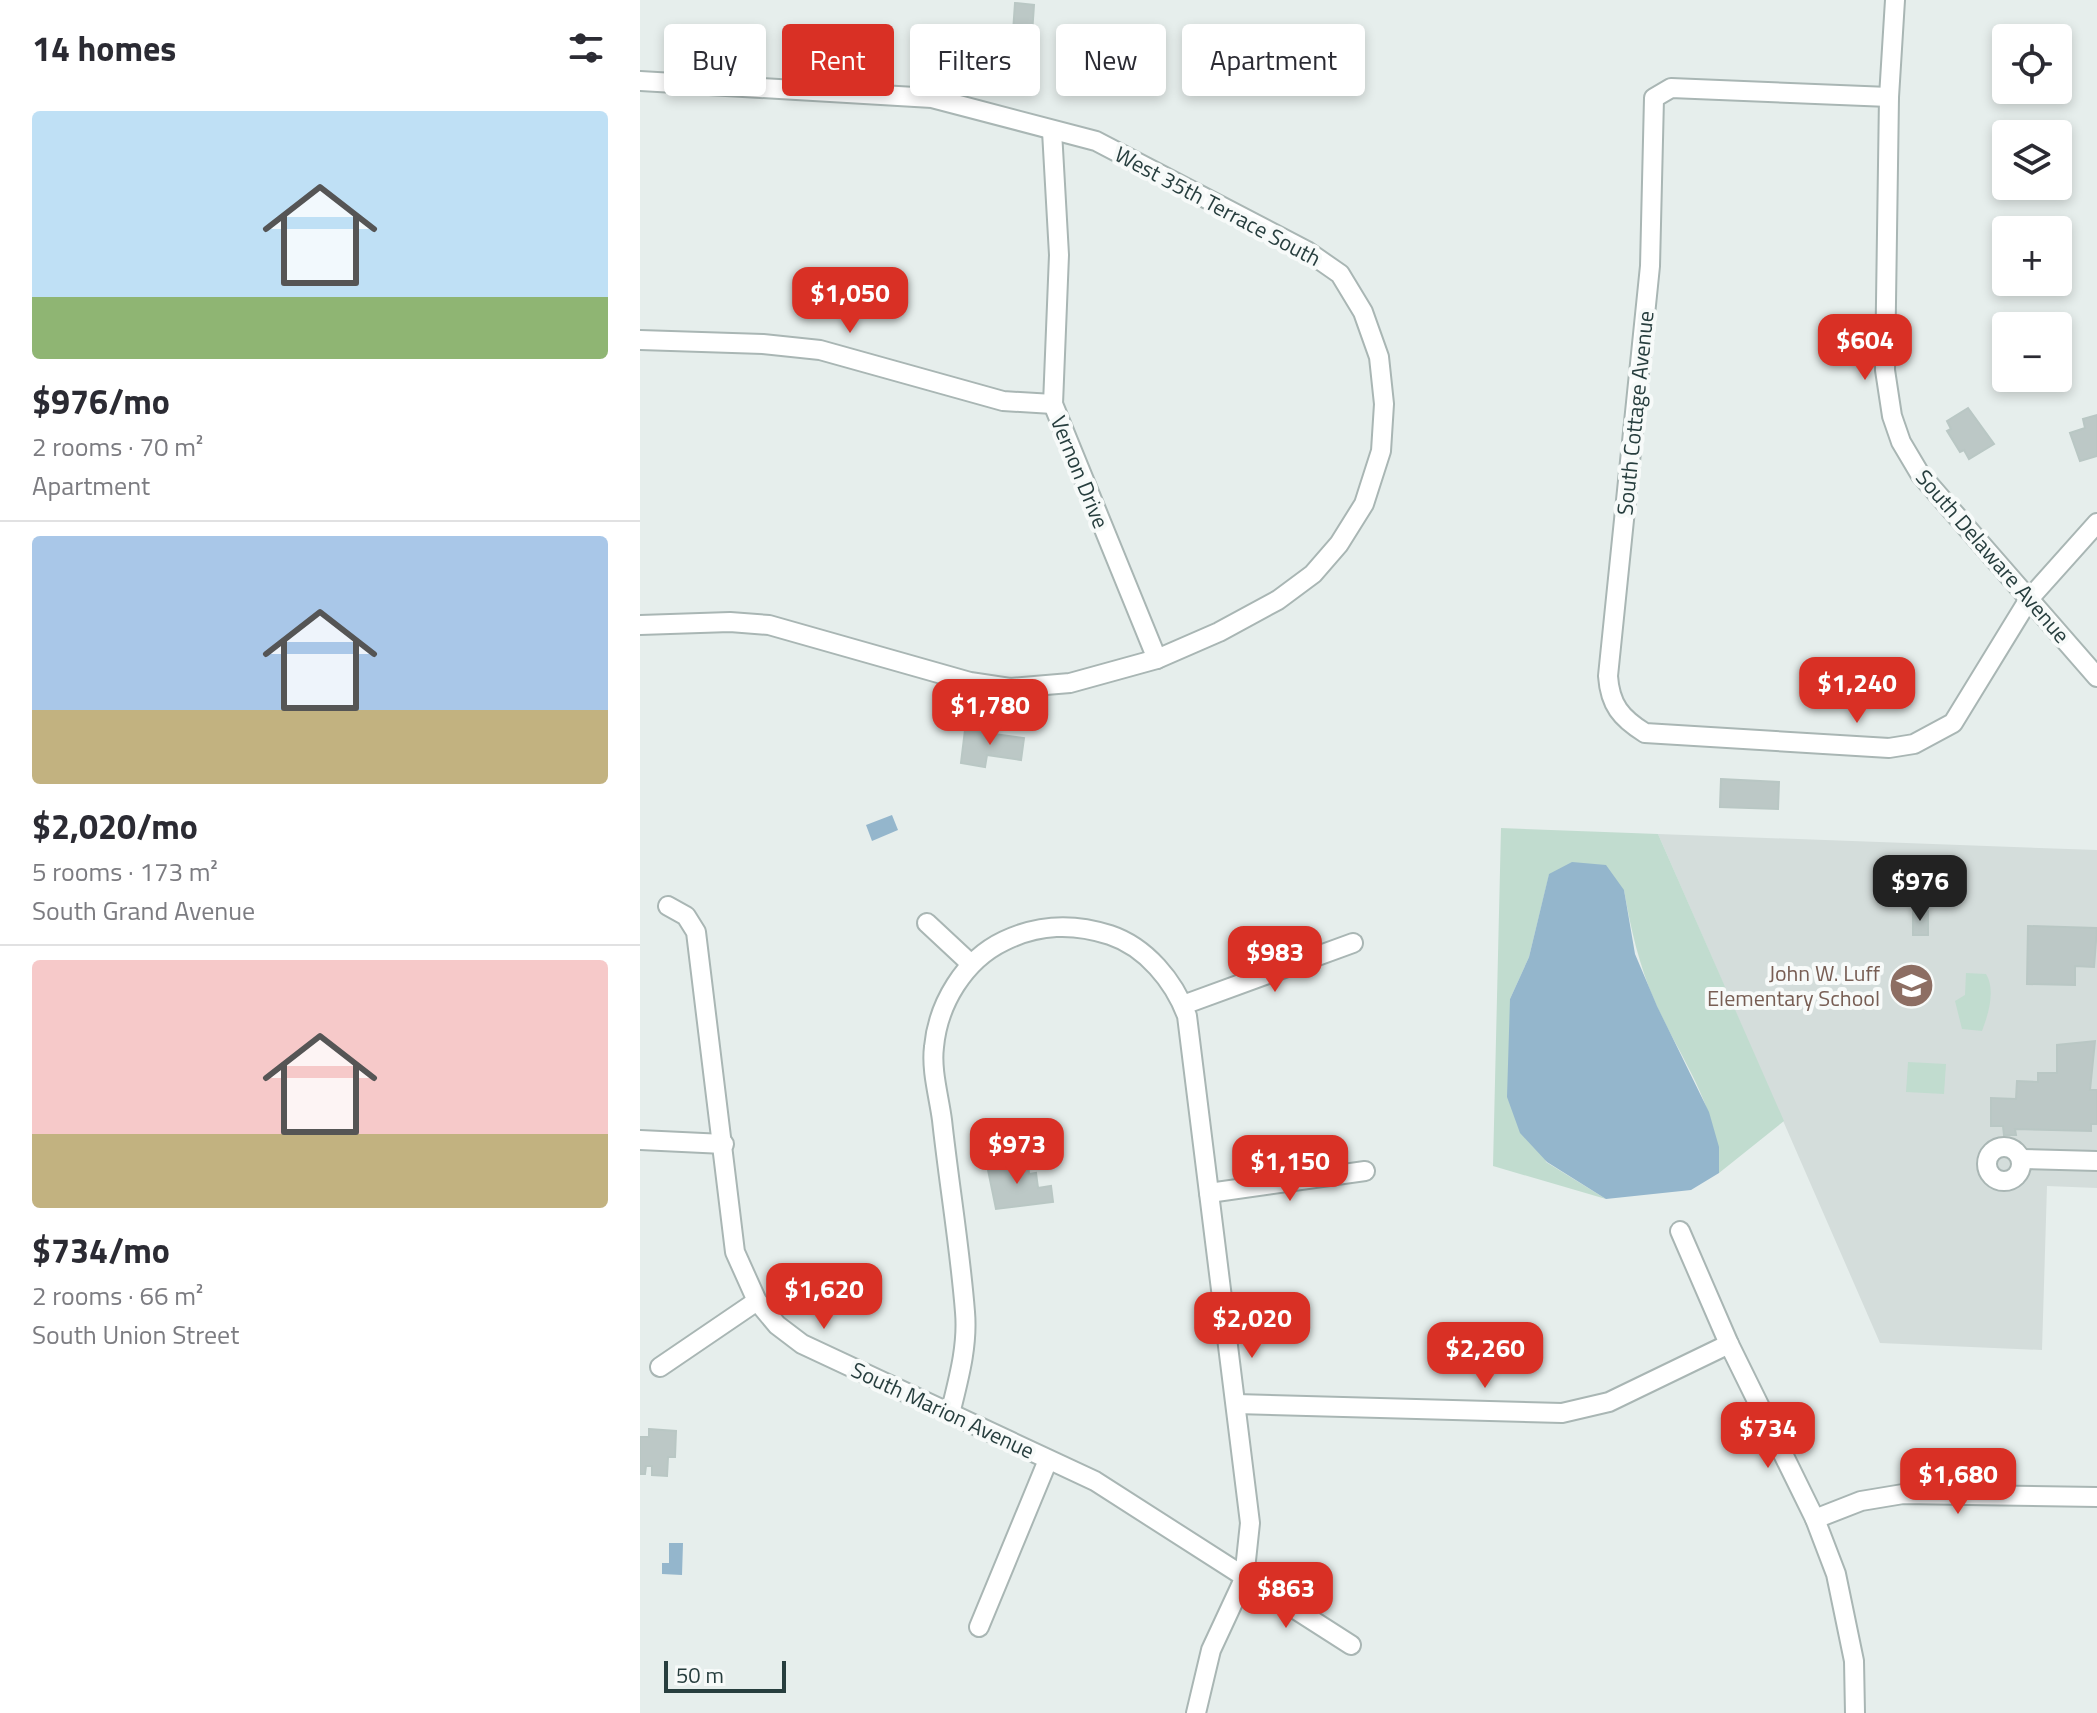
<!DOCTYPE html>
<html lang="en">
<head>
<meta charset="utf-8">
<style>
  :root { --surface:#fff; --page:#f2f2f3; --text:#2b2b33; --muted:#7c7c81; --line:#e1e1e2; --accent:#d93025 }
  body { margin:0; font-family:"Titillium Web",sans-serif; background:var(--page); color:var(--text); height:100vh; display:flex; flex-direction:column; font-size:30px; white-space:nowrap }
  * { box-sizing:border-box; margin:0 }
  p { font-size:26px; color:var(--muted) }
  .icon { flex:none; width:44px; height:44px; fill:none; stroke:currentColor; stroke-width:2; stroke-linecap:round; stroke-linejoin:round }
  .map { position:relative; flex:1; overflow:hidden }
  .details { display:flex; flex-direction:column; background:var(--surface); width:640px }
  .details>* { flex:none }
  .guide { position:absolute; left:24px; top:24px; width:760px; height:72px; display:flex; gap:16px }
  .tools { position:absolute; left:1352px; top:24px; display:grid; gap:16px }
  .tools a { display:grid; place-items:center; width:80px; height:80px; border-radius:8px; background:var(--surface); box-shadow:0 4px 12px #0003; font-size:40px }
  .scale { position:absolute; left:24px; bottom:20px; width:122px; box-sizing:border-box; padding-left:8px; border:4px solid #273e3e; border-top:0; font-size:22px; line-height:28px; white-space:nowrap; color:#273e3e; -webkit-text-stroke:6px #f7faf9; paint-order:stroke }
  .price { position:absolute; translate:-50% -68px; padding:0 18px; border-radius:16px; background:var(--accent); color:#fff; font-size:26px; line-height:52px; filter:drop-shadow(0 2px 4px #0008) }
  .price::after { content:''; position:absolute; left:50%; top:48px; width:24px; height:18px; margin-left:-12px; background:inherit; clip-path:polygon(0 0,100% 0,50% 100%) }
  .price.active { background:#222; color:#fff }
  ul { padding:0; list-style:none }
  li { display:grid; align-content:center; gap:16px; height:424px; padding:0 32px }
  li+li { border-top:2px solid var(--line) }
  li span { display:grid; place-items:center; height:248px; border-radius:8px; color:#555 }
  li>.icon { margin-inline-start:auto }
  span .icon { width:144px; height:144px; fill:#fffc; stroke-width:1 }
  li b { font-size:34px }
  h2 { display:flex; justify-content:space-between; align-items:center; height:96px; padding:0 32px; font-size:34px }
  .tag { padding:0 28px; border-radius:8px; background:var(--surface); box-shadow:0 4px 12px #0003; font-size:28px; line-height:72px }
  .tag.active { background:var(--accent); color:#fff }
  main { display:flex; flex:1; min-height:0 }
  .map>svg:first-child { display:block }
  .built { fill:#d4dddb }
  .green { fill:#c1dccf }
  .water { fill:#94b6cc }
  .building { fill:#bcc8c6; stroke:#b9c7c4; stroke-width:2 }
  .lines { fill:none; stroke-linecap:round; stroke-linejoin:round }
  .minor-casing { stroke:#a9b6b4; stroke-width:22 }
  .minor { stroke:#fff; stroke-width:18 }
  .labels { text-anchor:middle; stroke-width:8; stroke-linejoin:round; paint-order:stroke }
  .street-label { font-size:22px; fill:#273e3e; stroke:#f7faf9 }
  .education-label { font-size:22px; fill:#785e54; stroke:#f7faf9; text-anchor:end }
</style>
</head>
<body>
<main>
<section class="details">
<h2>14 homes<svg class="icon" aria-label="filters" viewBox="0 0 24 24"><path d="M4 7h16M4 17h16"/><circle cx="9" cy="7" r="2"/><circle cx="15" cy="17" r="2"/></svg></h2>
<ul>
<li><span style="background:linear-gradient(#bfe0f5 75%,#8fb573 0)"><svg class="icon" aria-label="home" viewBox="0 0 24 24"><path d="M3 11l9-7 9 7M6 9v11h12V9"/></svg></span><div><b>$976/mo</b><p>2 rooms · 70 m²</p><p>Apartment</p></div></li>
<li><span style="background:linear-gradient(#a9c7e8 70%,#c2b280 0)"><svg class="icon" aria-label="home" viewBox="0 0 24 24"><path d="M3 11l9-7 9 7M6 9v11h12V9"/></svg></span><div><b>$2,020/mo</b><p>5 rooms · 173 m²</p><p>South Grand Avenue</p></div></li>
<li><span style="background:linear-gradient(#f6c9c9 70%,#c2b280 0)"><svg class="icon" aria-label="home" viewBox="0 0 24 24"><path d="M3 11l9-7 9 7M6 9v11h12V9"/></svg></span><div><b>$734/mo</b><p>2 rooms · 66 m²</p><p>South Union Street</p></div></li>
</ul>
</section>
<div class="map">
<svg width="1457" height="1713" viewBox="0 0 1457 1713">
  <rect width="100%" height="100%" fill="#e6eeec"/>
  <!-- built -->
  <path class="built" d="M1018,834L1457,850V1188L1407,1186L1402,1350L1240,1343Z"/>
  <!-- green -->
  <g class="green">
    <path d="M861,828L1018,834L1144,1121L1079,1173C1079,1107 1041,1060 1015,1002C999,965 991,930 984,890L909,875L889,957L870,999L906,1162L966,1199L853,1166Z"/>
    <path d="M1326,973L1346,974C1356,990 1348,1015 1342,1031L1322,1029L1315,1001L1325,995Z"/>
    <path d="M1268,1062L1306,1064L1304,1094L1266,1092Z"/>
  </g>
  <!-- water -->
  <g class="water">
    <path d="M252,815L258,830L232,841L226,825Z"/>
    <path d="M932,862L966,865L984,890L995,954L1017,1006L1069,1112L1079,1147V1173L1051,1190L966,1199L907,1162L880,1133L867,1097L870,999L889,957L909,874Z"/>
    <path d="M29,1543H43L42,1575L22,1574V1563H29Z"/>
  </g>
  <!-- building -->
  <g class="building">
    <path d="M375,3L394,5L392,34L373,32Z"/>
    <path d="M1328,408L1354,444L1329,459L1324,450L1320,452L1307,431L1311,429L1307,421Z"/>
    <path d="M1457,415V456L1440,461L1430,433L1445,428L1443,419Z"/>
    <path d="M325,730L384,738L381,760L347,755L345,767L321,763Z"/>
    <path d="M1081,779L1139,782L1138,809L1080,807Z"/>
    <path d="M1273,910L1288,911V935H1273Z"/>
    <path d="M1388,926L1457,928L1454,967L1435,966V985L1387,984Z"/>
    <path d="M1455,1041L1450,1090H1457V1124H1451V1131L1375,1129L1376,1135H1364L1363,1126H1351V1098L1376,1099L1377,1081L1398,1082V1073H1417V1045Z"/>
    <path d="M388,1160L389,1174L396,1173L398,1188L411,1186L413,1202L356,1209L347,1165Z"/>
    <path d="M9,1429L36,1431L35,1457H28L27,1476L12,1475V1466H6L5,1474H0V1437H9Z"/>
  </g>
  <g class="lines">
    <defs>
      <g id="minor">
        <path d="M1255,0L1249,97L1245,370L1252,416L1261,442L1280,474L1457,677"/>
        <path d="M0,81L292,98L456,141L667,251L700,274L723,312L739,357L744,404L741,451L724,504L699,544L673,574L638,600L579,632L517,659L430,683L370,688L330,682L129,625L90,622L0,625"/>
        <path d="M1249,97L1031,88L1014,98L1010,266L968,676C970,705 981,718 1005,733L1249,748L1274,744L1313,723L1389,599L1457,523"/>
        <path d="M412,131L419,255L413,404L517,659"/>
        <path d="M0,340L123,344L180,350L363,401L413,404"/>
        <path d="M28,906L46,916L56,932L95,1252L117,1301L137,1325L162,1344L455,1481L711,1645"/>
        <path d="M287,923L331,964"/>
        <path d="M543,1005L713,943"/>
        <path d="M0,1140L84,1144"/>
        <circle cx="1364" cy="1164" r="17"/>
        <path d="M1381,1159L1457,1161"/>
        <path d="M569,1193L725,1171"/>
        <path d="M1040,1231L1089,1344L1175,1519L1196,1574L1214,1661L1215,1713"/>
        <path d="M20,1367L117,1301"/>
        <path d="M596,1404L922,1413L969,1402L1089,1344"/>
        <path d="M310,1414C318,1381 328,1347 325,1312C320,1248 309,1184 302,1120C299,1097 291,1070 294,1047C298,1004 324,960 364,941C399,924 433,923 470,935C506,947 534,981 547,1016L610,1523L604,1579L571,1650L556,1713"/>
        <path d="M1175,1519L1221,1501L1263,1494L1457,1497"/>
        <path d="M339,1627L408,1460"/>
      </g>
    </defs>
    <!-- minor casing -->
    <use href="#minor" class="minor-casing"/>
    <!-- minor -->
    <use href="#minor" class="minor"/>
  </g>
  <!-- icons -->
  <defs>
    <symbol id="school-disc" viewBox="-11 -11 22 22"><circle r="9.5" fill="#8d6e63" stroke="#f7faf9"/><path d="M0-5L7-2L0 1L-7-2ZM-4 1L0 2.5L4 1V4Q0 6-4 4Z" fill="#fff"/></symbol>
  </defs>
  <g fill-rule="evenodd">
    <use href="#school-disc" x="1246" y="960" width="51" height="51"/>
  </g>
  <g class="labels">
    <!-- street labels -->
    <g class="street-label">
      <text transform="translate(578 206) rotate(28)" y="8">West 35th Terrace South</text>
      <text transform="translate(995 413) rotate(-84)" y="8">South Cottage Avenue</text>
      <text transform="translate(440 472) rotate(68)" y="8">Vernon Drive</text>
      <text transform="translate(1353 556) rotate(49)" y="8">South Delaware Avenue</text>
      <text transform="translate(303 1410) rotate(25)" y="8">South Marion Avenue</text>
    </g>
    <!-- education labels -->
    <g class="education-label">
      <text x="1240" y="981">John W. Luff<tspan x="1240" dy="25">Elementary School</tspan></text>
    </g>
  </g>
</svg>
<div class="tools">
<a><svg class="icon" aria-label="locate" viewBox="0 0 24 24"><circle cx="12" cy="12" r="6"/><path d="M12 2v4M12 18v4M2 12h4M18 12h4"/></svg></a>
<a><svg class="icon" aria-label="layers" viewBox="0 0 24 24"><path d="M12 4l9 5-9 5-9-5zM3 14l9 5 9-5"/></svg></a>
<a>+</a>
<a>−</a>
</div>
<div class="scale">50 m</div>
<b class="price" style="left:210px;top:335px">$1,050</b>
<b class="price" style="left:1225px;top:382px">$604</b>
<b class="price" style="left:1217px;top:725px">$1,240</b>
<b class="price" style="left:350px;top:747px">$1,780</b>
<b class="price active" style="left:1280px;top:923px">$976</b>
<b class="price" style="left:635px;top:994px">$983</b>
<b class="price" style="left:377px;top:1186px">$973</b>
<b class="price" style="left:650px;top:1203px">$1,150</b>
<b class="price" style="left:184px;top:1331px">$1,620</b>
<b class="price" style="left:612px;top:1360px">$2,020</b>
<b class="price" style="left:845px;top:1390px">$2,260</b>
<b class="price" style="left:1128px;top:1470px">$734</b>
<b class="price" style="left:1318px;top:1516px">$1,680</b>
<b class="price" style="left:646px;top:1630px">$863</b>
<div class="guide">
<a class="tag">Buy</a>
<a class="tag active">Rent</a>
<a class="tag">Filters</a>
<a class="tag">New</a>
<a class="tag">Apartment</a>
</div>
</div>
</main>
</body>
</html>
